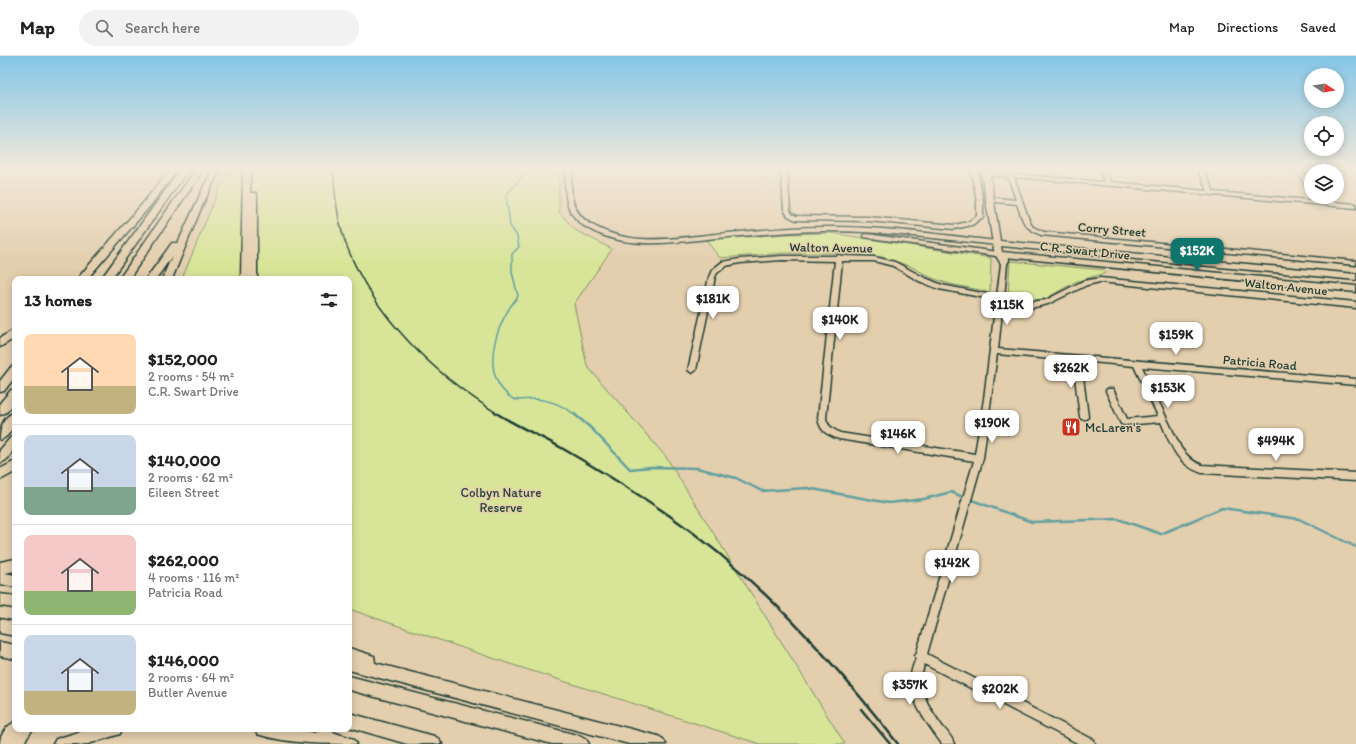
<!DOCTYPE html>
<html lang="en">
<head>
<meta charset="utf-8">
<style>
  :root { --surface:#fff; --page:#f2f2f2; --text:#222; --muted:#767676; --line:#e0e0e0; --accent:#0f766e }
  body { margin:0; font-family:Itim,sans-serif; background:var(--page); color:var(--text); height:100vh; display:flex; flex-direction:column; font-size:15px; white-space:nowrap }
  * { box-sizing:border-box; margin:0 }
  p { font-size:13px; color:var(--muted) }
  .icon { flex:none; width:22px; height:22px; fill:none; stroke:currentColor; stroke-width:2; stroke-linecap:round; stroke-linejoin:round }
  .map { position:relative; flex:1; overflow:hidden }
  .drawer { position:absolute; left:12px; top:220px; width:340px; height:456px; display:flex; flex-direction:column; background:var(--surface); border-radius:8px; box-shadow:0 2px 10px #0003 }
  .drawer>* { flex:none }
  .needle { width:26px; rotate:102deg }
  .tools { position:absolute; left:1304px; top:12px; display:grid; gap:8px }
  .tools a { display:grid; place-items:center; width:40px; height:40px; border-radius:50%; background:var(--surface); box-shadow:0 2px 10px #0003; font-size:20px }
  .price { position:absolute; translate:-50% -34px; padding:0 9px; border-radius:8px; background:#fff; color:#222; font-size:13px; line-height:26px; filter:drop-shadow(0 1px 2px #0008) }
  .price::after { content:''; position:absolute; left:50%; top:24px; width:12px; height:9px; margin-left:-6px; background:inherit; clip-path:polygon(0 0,100% 0,50% 100%) }
  .price.active { background:var(--accent); color:#fff }
  ul { padding:0; list-style:none }
  li { display:flex; align-items:center; gap:12px; height:100px; padding:0 12px }
  li+li { border-top:1px solid var(--line) }
  li span { display:grid; place-items:center; flex:none; width:112px; height:80px; border-radius:8px; color:#555 }
  li>.icon { margin-inline-start:auto }
  span .icon { width:48px; height:48px; fill:#fffc; stroke-width:1 }
  li b { font-size:17px }
  h2 { display:flex; justify-content:space-between; align-items:center; height:48px; padding:0 12px; font-size:17px }
  header { display:flex; align-items:center; gap:24px; box-sizing:border-box; height:56px; padding:0 20px; background:var(--surface); border-bottom:1px solid var(--line) }
  header strong { font-size:19px }
  nav { display:flex; gap:22px; margin-inline-start:auto; font-size:14px }
  .search { width:280px; height:36px; background:var(--page); display:flex; align-items:center; gap:10px; box-sizing:border-box; padding:0 14px; border-radius:22px; color:var(--muted); font-size:15px }
  .map>svg:first-child { display:block }
  .green { fill:#d8e598; stroke:#7c9166 }
  .lines { fill:none; stroke-linecap:round; stroke-linejoin:round }
  .stream-far1 { stroke:#629fa0; stroke-width:1.5 }
  .stream { stroke:#629fa0; stroke-width:2.5 }
  .minor-casing { stroke:#1f3d34; stroke-width:3 }
  .major-casing { stroke:#1f3d34; stroke-width:3 }
  .highway-casing { stroke:#1f3d34; stroke-width:3 }
  .minor { fill:#e3cead; fill-rule:evenodd }
  .major { fill:#e3cead; fill-rule:evenodd }
  .highway { fill:#e3cead; fill-rule:evenodd }
  .rail-far1 { stroke:#1f3d34; stroke-width:1.5 }
  .rail { stroke:#1f3d34; stroke-width:2.5 }
  .labels { text-anchor:middle; stroke-width:3; stroke-linejoin:round; paint-order:stroke }
  .street-label { font-size:13px; fill:#1f3d34; stroke:#e3cead }
  .poi-label { font-size:13px; fill:#1f3d34; stroke:#e3cead; text-anchor:start }
  .park-label { font-size:13px; fill:#284539; stroke:#e3cead }
</style>
</head>
<body>
<header>
<strong>Map</strong>
<div class="search"><svg class="icon" aria-label="search" viewBox="0 0 24 24"><circle cx="10" cy="10" r="6"/><path d="M15 15l6 6"/></svg>Search here</div>
<nav><a>Map</a><a>Directions</a><a>Saved</a></nav>
</header>
<div class="map">
<svg width="1356" height="688" viewBox="0 0 1356 688">
  <rect width="100%" height="100%" fill="#e3cead"/>
  <filter id="ink" filterUnits="userSpaceOnUse"><feTurbulence type="fractalNoise" baseFrequency=".025" numOctaves="2"/><feDisplacementMap in="SourceGraphic" scale="8" xChannelSelector="R" yChannelSelector="G"/><feConvolveMatrix kernelMatrix="1 2 1 2 8 2 1 2 1" color-interpolation-filters="sRGB"/></filter>
  <g filter="url(#ink)">
    <!-- green -->
    <g class="green">
      <path d="M232,113H559V156L575,174L612,193L574,248L587,310L666,401L845,688H760L507,607L349,553V223H182L221,128Z"/>
      <path d="M831,177L991,202L990,236L950,228L932,222L912,211L883,201L850,197H785L720,202L706,184L786,178Z"/>
      <path d="M1010,205L1104,214L1105,217L1075,226L1045,243L1029,244L1008,241Z"/>
    </g>
    <g class="lines">
      <!-- stream-far1 -->
      <path class="stream-far1" d="M529,113L506,139L510,170L517,180L519,191L512,198V216L518,240C496,267 477,319 513,343C519,345 526,343 532,343C548,343 562,349 574,358"/>
      <!-- stream -->
      <g class="stream">
        <path d="M573,357L592,373L630,413L651,411L697,412L736,422L762,435L807,432L889,447L924,443L951,436L965,442"/>
        <path d="M969,443L1032,466L1118,463L1161,478L1222,452L1299,463L1356,491"/>
      </g>
      <defs>
        <g id="minor">
          <path d="M566,113H572C570,138 570,157 594,170C632,191 676,182 716,178C752,175 789,171 825,171C883,170 940,179 997,185L1000,187L997,189C940,183 883,175 825,175C789,175 753,179 717,182C675,186 628,195 589,173C564,159 564,139 566,113Z"/>
          <path d="M781,113H787L790,154L792,158L797,160L868,161L954,169L968,166L977,160V146L971,113H977L983,146V161L972,169L954,173L868,165L796,164L788,160L784,154Z"/>
          <path d="M1005,113H1011L1013,118L1104,126L1100,113H1106L1110,126L1208,135L1197,113H1203L1214,136L1356,148V152L1014,121L1030,167L1033,171L1044,176L1356,205V209L1041,179C1022,170 1024,167 1017,148L996,146L993,144L996,142L1016,144L1008,121L985,119L982,117L985,115L1006,117Z"/>
          <path d="M1295,113H1301L1311,128V135L1309,134Z"/>
          <path d="M866,178L998,196H1000L1003,200L1004,197H1008L1009,204L1007,208L1004,241L1031,246L1046,244L1083,225L1100,222L1356,246V252L1100,226L1087,229L1048,248L1031,252L1003,246L998,293L1356,323V329L1142,311L1181,392C1187,400 1193,406 1202,409L1356,417V425L1202,417C1176,408 1171,389 1161,366L1124,369L1121,368L1106,335L1107,333H1113L1127,363L1158,360L1134,310L1081,305L1088,361L1087,363H1081L1080,361L1073,305L997,298L983,402L927,598L1094,684L1095,688H1079L924,608C917,634 927,649 942,670C947,676 952,681 954,688H942C928,668 909,646 911,620C911,614 914,608 916,602L915,600L917,596L974,405L839,383C827,379 820,375 818,362L835,205L782,204L740,207L726,210L717,217L715,221L696,314L692,317L688,314L709,221L712,214L722,206L740,203L782,200H836L839,199L842,200L874,201L895,206L923,221L942,229L997,240L1001,208L996,200L864,181L863,180ZM842,205H874L893,210L919,225L939,233L996,244L984,343L975,398L840,377C833,373 827,370 826,362Z"/>
        </g>
        <g id="major">
          <path d="M243,113H251L250,137H256L257,139V223H241Z"/>
          <path d="M981,113H989L1000,185L1356,218V224L1001,190L1002,196L1356,230V236L995,200Z"/>
          <path d="M15,666V673H33L23,688H0C0,679 6,670 15,666Z"/>
        </g>
        <g id="highway">
          <path d="M170,113H178L150,150L87,223H77L144,146Z"/>
          <path d="M181,113H189L111,223H101Z"/>
          <path d="M196,113H204L129,223H119Z"/>
          <path d="M212,113H220L202,150L172,223H162L172,200L156,223H146L172,187H178Z"/>
          <path d="M15,273V282L0,291V282Z"/>
          <path d="M15,310V321L4,335L0,336V325L11,311Z"/>
          <path d="M15,333C15,343 12,356 0,359V347L11,334Z"/>
          <path d="M15,356C15,366 12,380 0,384C0,373 3,360 15,356Z"/>
          <path d="M15,379C15,391 12,403 0,407V394L11,381Z"/>
          <path d="M15,405V416L0,424V413Z"/>
          <path d="M15,503V515L5,517L15,519V531L0,528V506Z"/>
          <path d="M0,538L15,540V552L0,550Z"/>
          <path d="M0,563L15,566V580L0,577Z"/>
          <path d="M0,586L15,589V603L0,600Z"/>
          <path d="M349,592L374,600L375,607L658,680L663,683L666,688H629L349,614Z"/>
          <path d="M349,620L581,680L586,683L589,688H552L349,634Z"/>
          <path d="M349,657L434,680L439,683L442,688H407L349,671Z"/>
          <path d="M88,673H122L120,678L88,688H53L56,683Z"/>
          <path d="M255,673H295L315,677L316,675L323,673L354,683L357,688C323,688 288,688 257,678Z"/>
        </g>
      </defs>
      <!-- minor casing -->
      <use href="#minor" class="minor-casing"/>
      <!-- major casing -->
      <use href="#major" class="major-casing"/>
      <!-- highway casing -->
      <use href="#highway" class="highway-casing"/>
      <!-- minor -->
      <use href="#minor" class="minor"/>
      <!-- major -->
      <use href="#major" class="major"/>
      <!-- highway -->
      <use href="#highway" class="highway"/>
      <!-- rail-far1 -->
      <path class="rail-far1" d="M333,113C335,138 337,164 346,188C373,260 434,318 498,358"/>
      <!-- rail -->
      <g class="rail">
        <path d="M496,357C518,371 543,381 565,394C601,415 637,437 670,460C758,521 833,604 898,688"/>
        <path d="M861,653L890,688"/>
      </g>
    </g>
  </g>
  <!-- sky -->
  <linearGradient id="sky" x2="0" y2="1"><stop stop-color="#84c6e8"/><stop offset="0.54" stop-color="#f2e9da"/><stop offset="1" stop-color="#f2e9da" stop-opacity="0"/></linearGradient>
  <rect width="1356" height="209" fill="url(#sky)"/>
  <!-- icons -->
  <defs>
    <symbol id="restaurant-square" viewBox="-11 -11 22 22"><rect x="-9" y="-9" width="18" height="18" rx="4" fill="#c8321e" stroke="#e3cead"/><path d="M-5-6h1v4h1v-4h1v4h1v-4h1v5L-1.5 .5V6h-2V.5L-5-1ZM5-6V6H3V1.5H1.5Q1.5-4 5-6Z" fill="#fff"/></symbol>
  </defs>
  <g fill-rule="evenodd">
    <use href="#restaurant-square" x="1060" y="360" width="22" height="22"/>
  </g>
  <g class="labels">
    <!-- street labels -->
    <g class="street-label">
      <text transform="translate(1112 173) rotate(5)" y="5">Corry Street</text>
      <text transform="translate(831 191) rotate(1)" y="5">Walton Avenue</text>
      <text transform="translate(1085 194) rotate(6)" y="5">C.R. Swart Drive</text>
      <text transform="translate(1286 230) rotate(6)" y="5">Walton Avenue</text>
      <text transform="translate(1260 306) rotate(5)" y="5">Patricia Road</text>
    </g>
    <!-- poi labels -->
    <g class="poi-label">
      <text x="1085" y="376">McLaren's</text>
    </g>
    <!-- park labels -->
    <g class="park-label">
      <text x="501" y="441">Colbyn Nature<tspan x="501" dy="15">Reserve</tspan></text>
    </g>
  </g>
</svg>
<div class="tools">
<a><svg class="needle" viewBox="-14 -14 28 28"><path d="M0-13l5 13h-10z" fill="#e53935"/><path d="M0 13l5-13h-10z" fill="#767676"/></svg></a>
<a><svg class="icon" aria-label="locate" viewBox="0 0 24 24"><circle cx="12" cy="12" r="6"/><path d="M12 2v4M12 18v4M2 12h4M18 12h4"/></svg></a>
<a><svg class="icon" aria-label="layers" viewBox="0 0 24 24"><path d="M12 4l9 5-9 5-9-5zM3 14l9 5 9-5"/></svg></a>
</div>
<b class="price active" style="left:1197px;top:216px">$152K</b>
<b class="price" style="left:713px;top:264px">$181K</b>
<b class="price" style="left:1007px;top:270px">$115K</b>
<b class="price" style="left:840px;top:285px">$140K</b>
<b class="price" style="left:1176px;top:300px">$159K</b>
<b class="price" style="left:1071px;top:333px">$262K</b>
<b class="price" style="left:1168px;top:353px">$153K</b>
<b class="price" style="left:992px;top:388px">$190K</b>
<b class="price" style="left:898px;top:399px">$146K</b>
<b class="price" style="left:1276px;top:406px">$494K</b>
<b class="price" style="left:952px;top:528px">$142K</b>
<b class="price" style="left:910px;top:650px">$357K</b>
<b class="price" style="left:1000px;top:654px">$202K</b>
<section class="drawer">
<h2>13 homes<svg class="icon" aria-label="filters" viewBox="0 0 24 24"><path d="M4 7h16M4 17h16"/><circle cx="9" cy="7" r="2"/><circle cx="15" cy="17" r="2"/></svg></h2>
<ul>
<li><span style="background:linear-gradient(#ffd9b3 65%,#c2b280 0)"><svg class="icon" aria-label="home" viewBox="0 0 24 24"><path d="M3 11l9-7 9 7M6 9v11h12V9"/></svg></span><div><b>$152,000</b><p>2 rooms · 54 m²</p><p>C.R. Swart Drive</p></div></li>
<li><span style="background:linear-gradient(#c9d6e8 65%,#7fa58c 0)"><svg class="icon" aria-label="home" viewBox="0 0 24 24"><path d="M3 11l9-7 9 7M6 9v11h12V9"/></svg></span><div><b>$140,000</b><p>2 rooms · 62 m²</p><p>Eileen Street</p></div></li>
<li><span style="background:linear-gradient(#f6c9c9 70%,#8fb573 0)"><svg class="icon" aria-label="home" viewBox="0 0 24 24"><path d="M3 11l9-7 9 7M6 9v11h12V9"/></svg></span><div><b>$262,000</b><p>4 rooms · 116 m²</p><p>Patricia Road</p></div></li>
<li><span style="background:linear-gradient(#c9d6e8 70%,#c2b280 0)"><svg class="icon" aria-label="home" viewBox="0 0 24 24"><path d="M3 11l9-7 9 7M6 9v11h12V9"/></svg></span><div><b>$146,000</b><p>2 rooms · 64 m²</p><p>Butler Avenue</p></div></li>
</ul>
</section>
</div>
</body>
</html>
